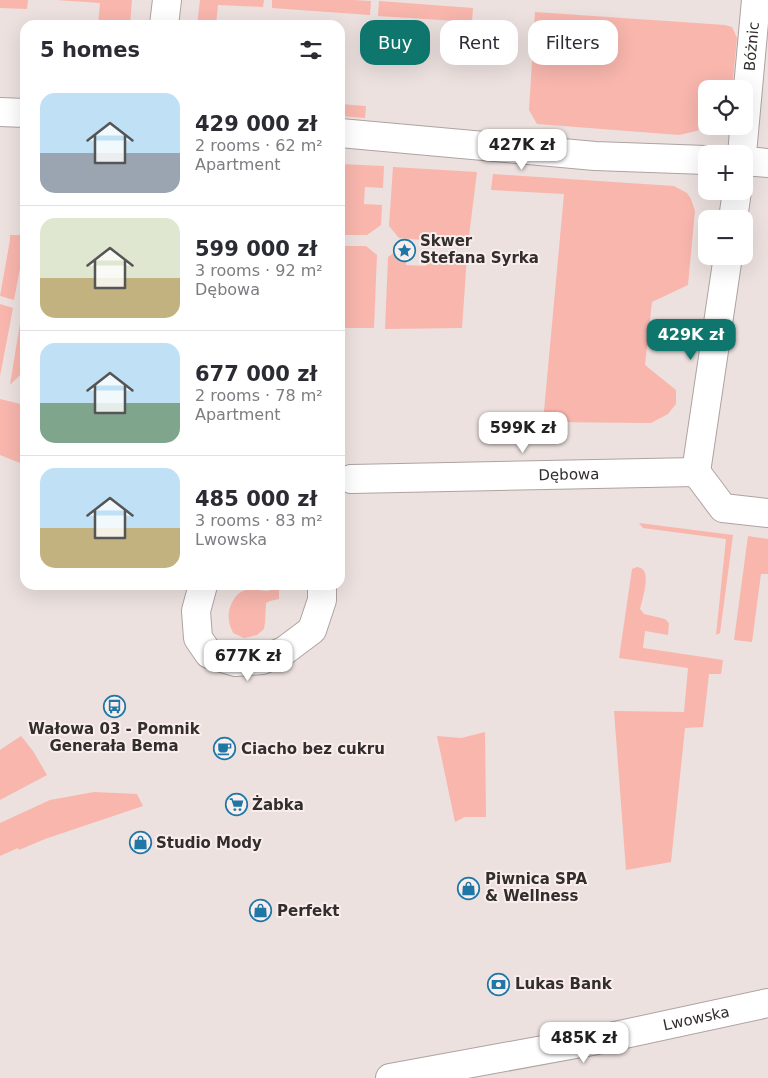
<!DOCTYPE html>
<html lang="en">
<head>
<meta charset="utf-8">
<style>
  :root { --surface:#fff; --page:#f7f7f7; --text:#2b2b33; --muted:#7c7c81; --line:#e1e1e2; --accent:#0f766e }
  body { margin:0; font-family:"DejaVu Sans",sans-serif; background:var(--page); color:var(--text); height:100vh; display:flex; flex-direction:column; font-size:19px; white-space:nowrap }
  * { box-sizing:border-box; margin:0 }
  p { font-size:16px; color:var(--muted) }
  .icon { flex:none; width:28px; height:28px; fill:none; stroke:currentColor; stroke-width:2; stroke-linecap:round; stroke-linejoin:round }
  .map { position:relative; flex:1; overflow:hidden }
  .details { position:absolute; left:20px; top:20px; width:325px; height:570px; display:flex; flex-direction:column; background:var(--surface); border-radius:15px; box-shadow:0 5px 20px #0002 }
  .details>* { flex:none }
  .hud { position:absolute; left:360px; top:20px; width:332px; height:45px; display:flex; gap:10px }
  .tools { position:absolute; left:698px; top:80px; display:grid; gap:10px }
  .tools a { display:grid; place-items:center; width:55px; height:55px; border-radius:10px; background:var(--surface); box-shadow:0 5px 20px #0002; font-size:25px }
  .price { position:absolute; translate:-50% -42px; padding:0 11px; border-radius:10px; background:#fff; color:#222; font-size:16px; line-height:32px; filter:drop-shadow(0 1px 2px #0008) }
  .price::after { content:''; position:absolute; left:50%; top:30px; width:15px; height:11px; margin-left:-8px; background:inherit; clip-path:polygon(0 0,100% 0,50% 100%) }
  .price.on { background:var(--accent); color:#fff }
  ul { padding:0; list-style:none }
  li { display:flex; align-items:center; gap:15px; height:125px; padding:0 20px }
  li+li { border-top:1px solid var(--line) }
  li span { display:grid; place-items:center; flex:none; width:140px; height:100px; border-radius:15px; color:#555 }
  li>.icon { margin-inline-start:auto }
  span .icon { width:60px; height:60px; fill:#fffc; stroke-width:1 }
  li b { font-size:21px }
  h2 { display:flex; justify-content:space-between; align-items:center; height:60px; padding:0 20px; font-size:21px }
  .pill { padding:0 18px; border-radius:15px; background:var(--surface); box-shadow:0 5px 20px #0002; font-size:18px; line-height:45px }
  .pill.on { background:var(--accent); color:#fff }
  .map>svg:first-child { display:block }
  .green { fill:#f8b6ad }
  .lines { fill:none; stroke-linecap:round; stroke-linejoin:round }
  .street-casing { stroke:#aea3a1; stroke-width:30 }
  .street { stroke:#fff; stroke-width:28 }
  .labels { text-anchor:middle; stroke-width:4; stroke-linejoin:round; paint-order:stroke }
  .street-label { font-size:15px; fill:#322e2d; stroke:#faeeec }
  .poi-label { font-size:15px; font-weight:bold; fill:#322e2d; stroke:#faeeec; text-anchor:start }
</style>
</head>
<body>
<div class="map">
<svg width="768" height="1078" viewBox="0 0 768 1078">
  <rect width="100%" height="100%" fill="#ece1df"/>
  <!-- green -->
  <g class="green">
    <path d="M0,0H28L27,9L0,8Z"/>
    <path d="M56,0H132L130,25H98L100,3Z"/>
    <path d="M200,0H264L263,7L218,5L216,25H197Z"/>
    <path d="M272,0H353L371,1L370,15L272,8Z"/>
    <path d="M379,1L473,8L472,22L378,16Z"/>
    <path d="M535,12L725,25L732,27L737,38L732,89H706V126H709L696,131L679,135L537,124L529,110Z"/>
    <path d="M340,104L366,106L365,118L340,116Z"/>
    <path d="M340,164L384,166L383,188L365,187L364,204L382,205L381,225L367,235H340Z"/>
    <path d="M393,167L477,172L468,244L399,238L389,226Z"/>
    <path d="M493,174L674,186L687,193L691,199L695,211L688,285L652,302L645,365L676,390V404L668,414L651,423L543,422L564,194L491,190Z"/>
    <path d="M10,235H25V252H23L14,300L0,296L10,240Z"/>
    <path d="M340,246H366L377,255L374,328H340Z"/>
    <path d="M398,250L407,251L406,265L426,266L427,253L467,256L462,328L385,329L388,257Z"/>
    <path d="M0,304L13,308L0,376Z"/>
    <path d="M22,311H25V370L10,385Z"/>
    <path d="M0,399L25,405V465L0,455Z"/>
    <path d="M639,523L733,535L720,633L716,635L726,539L643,528Z"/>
    <path d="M748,536L768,539V574H761L752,642L734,640Z"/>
    <path d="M637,567C641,568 642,568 644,571C649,578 642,601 640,609L644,614L665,619L669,623L668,635L645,631L643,648L723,660L721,674H709L703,727L685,728L671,862L626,870L614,711L684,712L688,668L619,658L632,569Z"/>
    <path d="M273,585H279V599L270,601L266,603L265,623L264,629L257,635L244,638L233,633C232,629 229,625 229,621C227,610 233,594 245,590C253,588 261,591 269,591Z"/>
    <path d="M485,732L486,817H465L455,822L437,736L461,738Z"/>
    <path d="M21,736L33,751L47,775L0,800V750Z"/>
    <path d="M94,792L137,794L143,806L45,839L19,850L18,848L0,856V823L50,800Z"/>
  </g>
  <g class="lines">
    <defs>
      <g id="street">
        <path d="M164,25L167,0"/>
        <path d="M0,112L25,113"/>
        <path d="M340,133L595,156L706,160"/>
        <path id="s1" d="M742,154L756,0"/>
        <path d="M744,161L768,163"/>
        <path d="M733,219L737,191"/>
        <path d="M696,472L728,256"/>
        <path d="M696,472L723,508L768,513"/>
        <path id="s2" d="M351,479L696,472"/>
        <path d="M203,585L196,611L198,638L209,654L236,662L262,660L284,651L312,630L322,600V585"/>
        <path id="s3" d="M390,1078L592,1041L768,1003"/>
      </g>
    </defs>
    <!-- street casing -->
    <use href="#street" class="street-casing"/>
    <!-- street -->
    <use href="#street" class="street"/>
  </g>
  <!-- icons -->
  <defs>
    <symbol id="sight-ring" viewBox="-11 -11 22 22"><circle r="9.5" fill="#faeeec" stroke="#2077a6" stroke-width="1.5"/><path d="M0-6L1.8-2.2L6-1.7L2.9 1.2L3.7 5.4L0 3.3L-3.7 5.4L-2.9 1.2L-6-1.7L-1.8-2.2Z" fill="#2077a6"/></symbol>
    <symbol id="bus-ring" viewBox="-11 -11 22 22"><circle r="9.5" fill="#faeeec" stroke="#2077a6" stroke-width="1.5"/><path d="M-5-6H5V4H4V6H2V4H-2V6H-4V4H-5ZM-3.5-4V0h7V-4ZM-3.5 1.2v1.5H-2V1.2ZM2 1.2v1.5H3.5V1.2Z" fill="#2077a6"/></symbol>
    <symbol id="cafe-ring" viewBox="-11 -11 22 22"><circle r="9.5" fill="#faeeec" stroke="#2077a6" stroke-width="1.5"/><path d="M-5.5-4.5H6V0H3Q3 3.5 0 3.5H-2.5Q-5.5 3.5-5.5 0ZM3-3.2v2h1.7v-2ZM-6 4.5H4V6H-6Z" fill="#2077a6"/></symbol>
    <symbol id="supermarket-ring" viewBox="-11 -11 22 22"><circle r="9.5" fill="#faeeec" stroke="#2077a6" stroke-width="1.5"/><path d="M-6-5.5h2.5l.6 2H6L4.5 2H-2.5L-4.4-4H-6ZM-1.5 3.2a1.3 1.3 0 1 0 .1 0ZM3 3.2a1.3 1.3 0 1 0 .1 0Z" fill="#2077a6"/></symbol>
    <symbol id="shop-ring" viewBox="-11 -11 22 22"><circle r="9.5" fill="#faeeec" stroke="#2077a6" stroke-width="1.5"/><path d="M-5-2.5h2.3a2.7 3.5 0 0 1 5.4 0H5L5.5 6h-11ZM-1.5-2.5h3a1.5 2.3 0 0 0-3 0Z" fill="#2077a6"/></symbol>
    <symbol id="bank-ring" viewBox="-11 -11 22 22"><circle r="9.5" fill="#faeeec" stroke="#2077a6" stroke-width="1.5"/><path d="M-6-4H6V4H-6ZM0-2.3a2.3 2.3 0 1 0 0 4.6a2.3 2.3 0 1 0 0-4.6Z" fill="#2077a6"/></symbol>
  </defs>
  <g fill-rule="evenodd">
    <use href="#sight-ring" x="392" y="238" width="25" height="25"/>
    <use href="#bus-ring" x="102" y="694" width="25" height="25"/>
    <use href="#cafe-ring" x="212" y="736" width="25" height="25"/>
    <use href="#supermarket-ring" x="224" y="792" width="25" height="25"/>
    <use href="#shop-ring" x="128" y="830" width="25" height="25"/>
    <use href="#shop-ring" x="456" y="876" width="25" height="25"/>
    <use href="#shop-ring" x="248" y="898" width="25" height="25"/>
    <use href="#bank-ring" x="486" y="972" width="25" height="25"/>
  </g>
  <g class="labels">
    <!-- street labels -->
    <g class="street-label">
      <text dy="5" stroke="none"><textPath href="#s1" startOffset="108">Bóżnic</textPath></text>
      <text dy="5" stroke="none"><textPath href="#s2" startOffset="218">Dębowa</textPath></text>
      <text dy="5" stroke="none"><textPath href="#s3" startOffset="312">Lwowska</textPath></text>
    </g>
    <!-- poi labels -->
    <g class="poi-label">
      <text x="420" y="246">Skwer<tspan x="420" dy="17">Stefana Syrka</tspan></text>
      <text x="114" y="734" text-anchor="middle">Wałowa 03 - Pomnik<tspan x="114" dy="17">Generała Bema</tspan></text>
      <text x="241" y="754">Ciacho bez cukru</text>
      <text x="252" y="810">Żabka</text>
      <text x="156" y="848">Studio Mody</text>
      <text x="485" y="884">Piwnica SPA<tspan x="485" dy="17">&amp; Wellness</tspan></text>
      <text x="277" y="916">Perfekt</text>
      <text x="515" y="989">Lukas Bank</text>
    </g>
  </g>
</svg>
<div class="tools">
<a><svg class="icon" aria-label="locate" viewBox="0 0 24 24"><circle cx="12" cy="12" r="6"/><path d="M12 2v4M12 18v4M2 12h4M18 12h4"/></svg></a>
<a>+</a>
<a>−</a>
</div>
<b class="price" style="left:522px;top:171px">427K zł</b>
<b class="price on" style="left:691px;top:361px">429K zł</b>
<b class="price" style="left:523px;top:454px">599K zł</b>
<b class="price" style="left:248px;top:682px">677K zł</b>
<b class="price" style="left:584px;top:1064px">485K zł</b>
<div class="hud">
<a class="pill on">Buy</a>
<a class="pill">Rent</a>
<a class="pill">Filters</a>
</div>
<section class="details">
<h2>5 homes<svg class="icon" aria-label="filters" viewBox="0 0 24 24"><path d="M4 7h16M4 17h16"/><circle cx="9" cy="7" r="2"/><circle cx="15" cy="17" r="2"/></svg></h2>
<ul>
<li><span style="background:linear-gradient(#bfe0f5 60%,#9aa5b1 0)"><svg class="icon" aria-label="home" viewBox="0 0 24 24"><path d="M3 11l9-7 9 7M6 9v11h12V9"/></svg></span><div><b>429 000 zł</b><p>2 rooms · 62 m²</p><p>Apartment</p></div></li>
<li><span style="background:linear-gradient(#dfe7d0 60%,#c2b280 0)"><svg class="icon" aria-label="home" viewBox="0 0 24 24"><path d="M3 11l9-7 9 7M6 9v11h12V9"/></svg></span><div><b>599 000 zł</b><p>3 rooms · 92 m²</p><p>Dębowa</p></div></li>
<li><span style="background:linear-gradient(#bfe0f5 60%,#7fa58c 0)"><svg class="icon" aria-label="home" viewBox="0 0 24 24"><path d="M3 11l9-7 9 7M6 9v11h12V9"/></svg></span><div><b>677 000 zł</b><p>2 rooms · 78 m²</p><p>Apartment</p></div></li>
<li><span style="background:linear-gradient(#bfe0f5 60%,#c2b280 0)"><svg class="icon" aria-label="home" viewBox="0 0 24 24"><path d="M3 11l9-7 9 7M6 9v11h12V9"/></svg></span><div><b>485 000 zł</b><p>3 rooms · 83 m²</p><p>Lwowska</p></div></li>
</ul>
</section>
</div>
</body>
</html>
